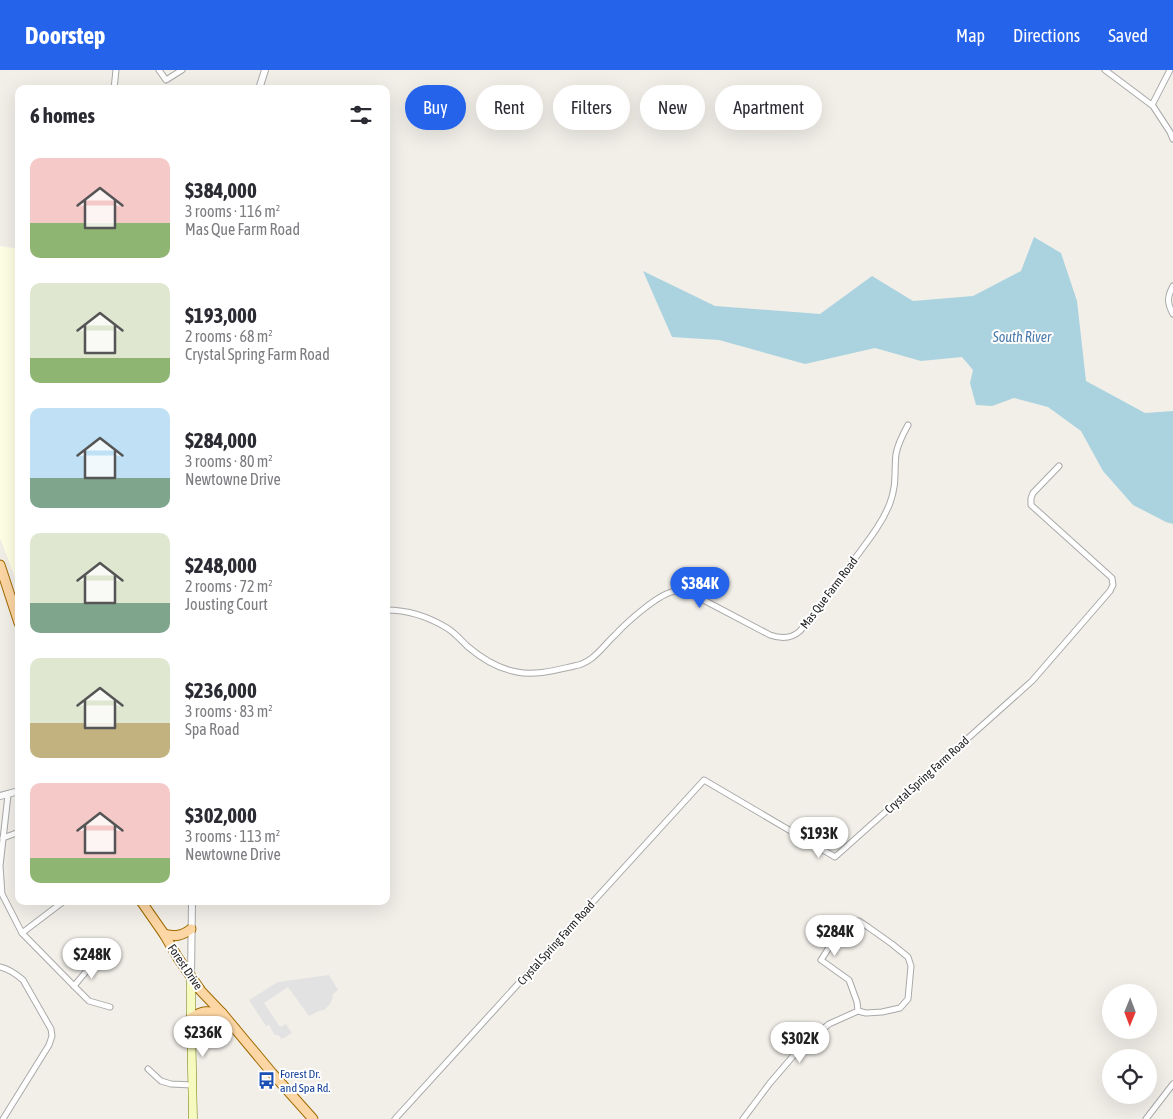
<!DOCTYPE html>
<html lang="en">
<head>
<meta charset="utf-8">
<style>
  :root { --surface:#fff; --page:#f7f7f7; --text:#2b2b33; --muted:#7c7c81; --accent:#2563eb }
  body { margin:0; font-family:"Asap Condensed",sans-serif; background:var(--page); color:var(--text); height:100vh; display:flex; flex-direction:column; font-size:19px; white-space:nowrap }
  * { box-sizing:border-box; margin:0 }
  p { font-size:16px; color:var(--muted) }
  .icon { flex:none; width:28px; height:28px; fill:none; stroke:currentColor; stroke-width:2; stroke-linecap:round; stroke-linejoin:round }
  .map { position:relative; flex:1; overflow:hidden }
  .side { position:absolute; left:15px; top:15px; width:375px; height:820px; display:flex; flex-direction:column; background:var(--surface); border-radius:10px; box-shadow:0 5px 20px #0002 }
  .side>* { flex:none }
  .guide { position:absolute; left:405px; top:15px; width:475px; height:45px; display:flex; gap:10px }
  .needle { width:32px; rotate:181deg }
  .buttons { position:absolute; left:1102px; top:914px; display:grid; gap:10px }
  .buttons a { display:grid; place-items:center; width:55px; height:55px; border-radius:50%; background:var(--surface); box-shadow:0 5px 20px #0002; font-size:25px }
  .price { position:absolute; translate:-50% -42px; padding:0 11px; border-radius:18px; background:#fff; color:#222; font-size:16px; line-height:32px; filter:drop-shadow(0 1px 2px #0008) }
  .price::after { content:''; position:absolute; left:50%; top:30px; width:15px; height:11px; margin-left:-8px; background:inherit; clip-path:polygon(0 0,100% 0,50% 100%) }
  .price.active { background:var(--accent); color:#fff }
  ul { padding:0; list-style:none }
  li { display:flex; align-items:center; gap:15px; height:125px; padding:0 15px }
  li span { display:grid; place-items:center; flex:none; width:140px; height:100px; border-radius:10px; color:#555 }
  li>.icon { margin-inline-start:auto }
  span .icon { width:60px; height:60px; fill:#fffc; stroke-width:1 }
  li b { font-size:21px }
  h2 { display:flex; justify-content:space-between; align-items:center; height:60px; padding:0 15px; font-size:21px }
  .pill { padding:0 18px; border-radius:22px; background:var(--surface); box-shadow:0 5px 20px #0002; font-size:18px; line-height:45px }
  .pill.active { background:var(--accent); color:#fff }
  header { display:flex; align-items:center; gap:30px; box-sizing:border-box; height:70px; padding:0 25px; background:var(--accent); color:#fff }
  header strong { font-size:24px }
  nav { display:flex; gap:28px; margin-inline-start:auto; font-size:18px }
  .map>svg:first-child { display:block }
  .education { fill:#ffffe5 }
  .parking { fill:#e2e2e2 }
  .water { fill:#aad3df }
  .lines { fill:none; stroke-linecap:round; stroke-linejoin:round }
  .minor-casing { stroke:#a9a9a9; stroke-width:7 }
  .tertiary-casing { stroke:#a9a9a9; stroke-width:8 }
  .secondary-casing { stroke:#707d05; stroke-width:9 }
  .primary-casing { stroke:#a06b00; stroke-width:11 }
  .minor { stroke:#fff; stroke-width:5 }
  .tertiary { stroke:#fff; stroke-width:6 }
  .secondary { stroke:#f7fabf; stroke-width:8 }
  .primary { stroke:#fcd6a4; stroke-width:9 }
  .labels { text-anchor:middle; stroke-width:4; stroke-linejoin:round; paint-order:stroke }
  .street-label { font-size:12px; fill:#222; stroke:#fff }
  .transit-label { font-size:12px; fill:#164399; stroke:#fff; text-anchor:start }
  .water-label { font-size:14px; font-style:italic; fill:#4a7aab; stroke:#fff }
</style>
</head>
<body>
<header>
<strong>Doorstep</strong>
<nav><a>Map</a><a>Directions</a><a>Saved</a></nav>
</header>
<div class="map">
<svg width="1173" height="1049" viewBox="0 0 1173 1049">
  <rect width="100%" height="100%" fill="#f2efe9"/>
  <!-- education -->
  <path class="education" d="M0,176L19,179V518L0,468Z"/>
  <!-- parking -->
  <path class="parking" d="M329,905L338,920L332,925L333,927L330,934L324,940L319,941L309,946L288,917L264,933L280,957L286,954L292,963L282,969L278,965H275L271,959V958L269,955L266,956L249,930L278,912Z"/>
  <!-- water -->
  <path class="water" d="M1034,167L1061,183L1077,231L1086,311L1145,343L1173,341V454L1166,452L1133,435L1103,401L1081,361L1048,337L1014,328L992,336L976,335L970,313L973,300L962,287L921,291L875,278L805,294L719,270L672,267L643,201L715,236L820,244L872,206L913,231L973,226L1021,201Z"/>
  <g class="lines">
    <defs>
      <g id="minor">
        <path d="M159,0L166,10L182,0"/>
        <path d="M1105,0L1153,36L1170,62L1173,69"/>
        <path d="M114,19L116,0"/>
        <path d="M1152,35L1170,0"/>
        <path d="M1173,216C1167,227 1167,233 1173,244"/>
        <path d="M386,540C407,540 429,547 447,558C455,563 461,570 467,576C481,588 499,599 517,602C535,606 556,600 574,596C593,593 602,577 615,565C626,553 660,522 676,521C682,520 688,522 694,525L770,565C781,569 791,569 800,561C818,538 836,514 853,491C867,472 882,454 890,433C897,414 894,402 896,384C898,373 903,364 908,355"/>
        <path d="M8,725L0,796L2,824L22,863L74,916L89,931L110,937"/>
        <path d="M3,768L19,762"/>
        <path d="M22,863L64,831"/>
        <path d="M0,897C9,899 16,904 23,910L51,959L52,966L49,975L3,1049"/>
        <path d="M74,916L94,892"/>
        <path d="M148,999L161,1011L171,1014L192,1015"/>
        <path d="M395,1049L704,710L835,787L1032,611L1110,521L1113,515L1112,508L1031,435V428L1033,423L1059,396"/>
        <path d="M743,1049L770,1013L800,978L829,954L858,941L866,943L882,942L900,938L908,929L911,896L908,887L892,874L868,857L859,851L850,850L837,865L821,890L849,910L857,932L858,941"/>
        <path d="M1146,1049L1173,1014"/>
      </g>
      <g id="tertiary">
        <path d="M259,19L265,0"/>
        <path d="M0,726L19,721"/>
        <path d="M191,906L192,831"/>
      </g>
      <path id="secondary" d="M191,907V948L193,1049"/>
      <g id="primary">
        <path d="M0,495L19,553"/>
        <path d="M141,831L164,864L178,888L201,921L222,943L272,1003L313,1049"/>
        <path d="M164,864C175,867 182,866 191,859"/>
        <path d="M191,948C203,940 208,941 222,943"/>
      </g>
    </defs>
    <!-- minor casing -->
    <use href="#minor" class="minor-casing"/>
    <!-- tertiary casing -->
    <use href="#tertiary" class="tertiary-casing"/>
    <!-- secondary casing -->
    <use href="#secondary" class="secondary-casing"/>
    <!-- primary casing -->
    <use href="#primary" class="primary-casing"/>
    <!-- minor -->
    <use href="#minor" class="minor"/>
    <!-- tertiary -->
    <use href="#tertiary" class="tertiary"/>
    <!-- secondary -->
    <use href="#secondary" class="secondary"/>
    <!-- primary -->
    <use href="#primary" class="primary"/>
  </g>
  <!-- icons -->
  <defs>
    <symbol id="bus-bare" viewBox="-9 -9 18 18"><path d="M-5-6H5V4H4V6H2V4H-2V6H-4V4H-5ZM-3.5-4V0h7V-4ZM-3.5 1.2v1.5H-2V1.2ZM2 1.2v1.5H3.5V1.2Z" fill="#1a4fb4" stroke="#fff" stroke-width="2.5" paint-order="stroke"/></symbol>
  </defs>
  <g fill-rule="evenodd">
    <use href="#bus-bare" x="254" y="998" width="25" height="25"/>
  </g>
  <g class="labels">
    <!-- street labels -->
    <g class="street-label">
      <text transform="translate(829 523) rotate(-53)" y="4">Mas Que Farm Road</text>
      <text transform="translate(927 705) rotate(-42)" y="4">Crystal Spring Farm Road</text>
      <text transform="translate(556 873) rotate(-48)" y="4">Crystal Spring Farm Road</text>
      <text transform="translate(185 897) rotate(56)" y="4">Forest Drive</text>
    </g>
    <!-- transit labels -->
    <g class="transit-label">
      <text x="280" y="1008">Forest Dr.<tspan x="280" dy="14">and Spa Rd.</tspan></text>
    </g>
    <!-- water labels -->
    <g class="water-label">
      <text x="1022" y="272">South River</text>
    </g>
  </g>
</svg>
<div class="buttons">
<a><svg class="needle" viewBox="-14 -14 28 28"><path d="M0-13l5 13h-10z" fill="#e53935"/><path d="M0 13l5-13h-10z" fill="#7c7c81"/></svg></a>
<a><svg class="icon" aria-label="locate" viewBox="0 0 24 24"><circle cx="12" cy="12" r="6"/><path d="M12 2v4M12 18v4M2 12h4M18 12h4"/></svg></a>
</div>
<b class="price active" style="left:700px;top:539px">$384K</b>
<b class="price" style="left:819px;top:789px">$193K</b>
<b class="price" style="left:835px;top:887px">$284K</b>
<b class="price" style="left:92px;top:910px">$248K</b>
<b class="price" style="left:203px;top:988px">$236K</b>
<b class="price" style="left:800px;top:994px">$302K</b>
<div class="guide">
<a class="pill active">Buy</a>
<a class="pill">Rent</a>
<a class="pill">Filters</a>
<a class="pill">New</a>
<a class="pill">Apartment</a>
</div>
<section class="side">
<h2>6 homes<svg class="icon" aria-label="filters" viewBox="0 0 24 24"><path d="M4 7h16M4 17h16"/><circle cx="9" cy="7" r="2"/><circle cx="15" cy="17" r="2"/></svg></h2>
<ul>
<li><span style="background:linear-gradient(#f6c9c9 65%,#8fb573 0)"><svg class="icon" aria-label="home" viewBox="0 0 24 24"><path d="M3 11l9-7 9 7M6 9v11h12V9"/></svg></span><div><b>$384,000</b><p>3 rooms · 116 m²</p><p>Mas Que Farm Road</p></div></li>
<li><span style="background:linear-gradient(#dfe7d0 75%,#8fb573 0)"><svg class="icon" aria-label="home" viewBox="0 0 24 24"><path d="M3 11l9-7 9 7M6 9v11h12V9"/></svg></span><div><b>$193,000</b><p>2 rooms · 68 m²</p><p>Crystal Spring Farm Road</p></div></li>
<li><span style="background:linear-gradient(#bfe0f5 70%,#7fa58c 0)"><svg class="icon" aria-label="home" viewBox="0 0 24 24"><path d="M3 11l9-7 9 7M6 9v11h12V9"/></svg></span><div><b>$284,000</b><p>3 rooms · 80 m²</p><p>Newtowne Drive</p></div></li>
<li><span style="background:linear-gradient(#dfe7d0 70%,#7fa58c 0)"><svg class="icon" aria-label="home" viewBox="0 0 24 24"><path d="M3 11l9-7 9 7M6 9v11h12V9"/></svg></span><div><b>$248,000</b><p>2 rooms · 72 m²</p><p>Jousting Court</p></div></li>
<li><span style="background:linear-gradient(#dfe7d0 65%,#c2b280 0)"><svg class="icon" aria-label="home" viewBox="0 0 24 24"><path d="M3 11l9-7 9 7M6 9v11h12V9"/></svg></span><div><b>$236,000</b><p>3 rooms · 83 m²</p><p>Spa Road</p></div></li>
<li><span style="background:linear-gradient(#f6c9c9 75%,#8fb573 0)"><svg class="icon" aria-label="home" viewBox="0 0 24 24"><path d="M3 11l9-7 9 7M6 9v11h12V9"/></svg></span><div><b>$302,000</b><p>3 rooms · 113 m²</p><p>Newtowne Drive</p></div></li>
</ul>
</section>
</div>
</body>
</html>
